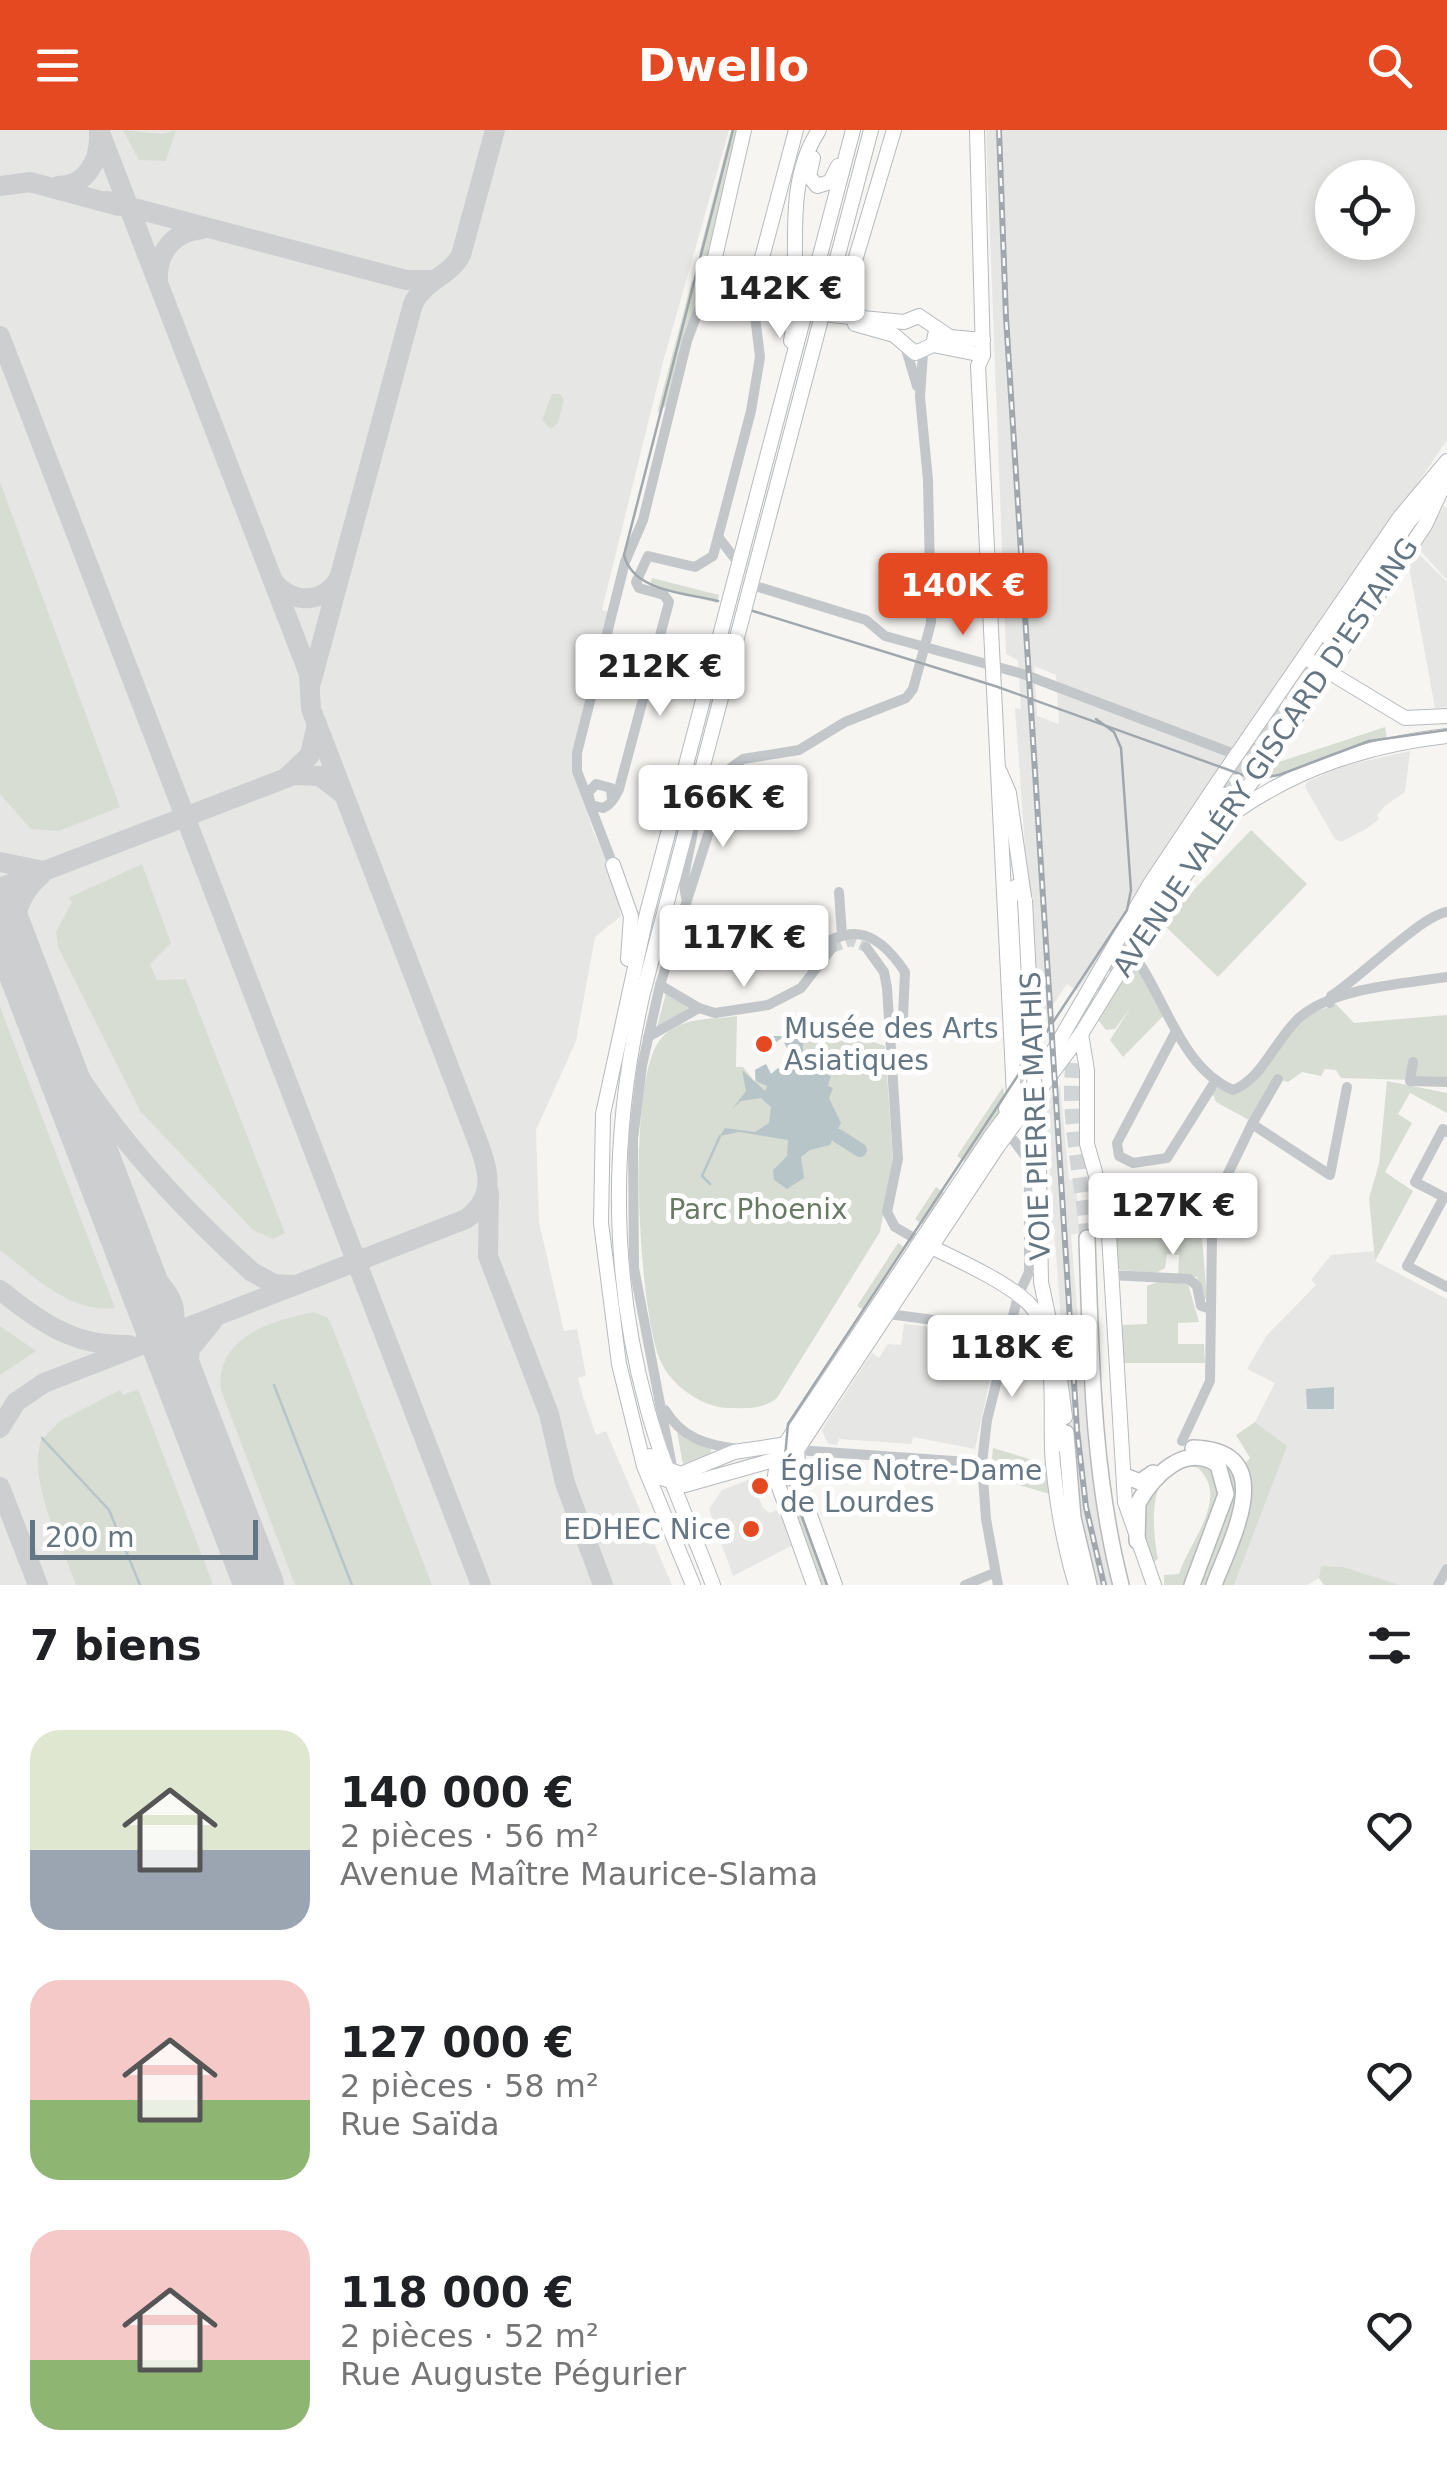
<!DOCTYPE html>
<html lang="fr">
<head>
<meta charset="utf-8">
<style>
  :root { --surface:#fff; --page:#f6f6f6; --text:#202124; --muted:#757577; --accent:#e54922 }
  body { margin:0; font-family:"DejaVu Sans",sans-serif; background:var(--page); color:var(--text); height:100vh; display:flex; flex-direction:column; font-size:38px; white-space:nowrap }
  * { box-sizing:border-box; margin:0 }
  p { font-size:32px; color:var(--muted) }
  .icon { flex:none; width:55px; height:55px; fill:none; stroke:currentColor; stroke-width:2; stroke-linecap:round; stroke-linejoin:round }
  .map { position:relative; height:1455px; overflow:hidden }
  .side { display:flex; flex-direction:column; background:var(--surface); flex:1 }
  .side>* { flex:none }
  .controls { position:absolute; left:1315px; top:30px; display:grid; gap:20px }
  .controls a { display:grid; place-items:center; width:100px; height:100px; border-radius:50%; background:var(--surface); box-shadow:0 5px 15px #0003; font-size:50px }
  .scale { position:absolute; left:30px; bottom:25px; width:228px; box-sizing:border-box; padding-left:10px; border:5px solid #647683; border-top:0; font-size:28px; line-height:35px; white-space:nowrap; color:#647683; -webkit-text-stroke:8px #fff; paint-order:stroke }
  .price { position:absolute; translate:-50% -85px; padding:0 22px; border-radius:10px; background:#fff; color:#222; font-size:32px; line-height:65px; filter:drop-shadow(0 2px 5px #0008) }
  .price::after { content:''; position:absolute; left:50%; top:60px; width:30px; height:22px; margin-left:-15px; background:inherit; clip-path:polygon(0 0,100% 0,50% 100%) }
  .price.active { background:var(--accent); color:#fff }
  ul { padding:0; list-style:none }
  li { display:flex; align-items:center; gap:30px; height:250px; padding:0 30px }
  li span { display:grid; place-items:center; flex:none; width:280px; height:200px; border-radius:30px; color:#555 }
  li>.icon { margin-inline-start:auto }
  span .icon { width:120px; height:120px; fill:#fffc; stroke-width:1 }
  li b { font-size:42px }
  h2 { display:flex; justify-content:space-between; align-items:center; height:120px; padding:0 30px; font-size:42px }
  header { display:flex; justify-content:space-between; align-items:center; height:130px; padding:0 30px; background:var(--accent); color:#fff; font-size:45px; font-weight:700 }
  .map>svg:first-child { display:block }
  .built { fill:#e6e7e5; fill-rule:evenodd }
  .green { fill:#d7ddd3 }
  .water { fill:#b8c5c8 }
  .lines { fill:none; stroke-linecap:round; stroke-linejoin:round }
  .stream { stroke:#b8c5c8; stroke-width:2.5 }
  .river { stroke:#b8c5c8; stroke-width:14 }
  .taxiway { stroke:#ccced0; stroke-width:20 }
  .runway { stroke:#ccced0; stroke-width:50 }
  .minor-tunnel { stroke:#d2d5d6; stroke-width:10; stroke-dasharray:10 5; stroke-linecap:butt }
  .highway-tunnel { stroke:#d2d5d6; stroke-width:15; stroke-dasharray:15 8; stroke-linecap:butt }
  .major-casing { stroke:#b6babe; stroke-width:16 }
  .highway-casing { stroke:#b6b9bc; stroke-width:18 }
  .minor { stroke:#c3c7ca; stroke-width:10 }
  .major { stroke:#fff; stroke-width:14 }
  .highway { stroke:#fff; stroke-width:15 }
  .tram { stroke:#a1a8ad; stroke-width:2.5 }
  .rail-casing { stroke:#a1a8ad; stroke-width:6 }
  .rail { stroke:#fff; stroke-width:2.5; stroke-dasharray:8; stroke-linecap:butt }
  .major-bridge-casing { stroke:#b6babe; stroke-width:16; stroke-linecap:butt }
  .major-bridge { stroke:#fff; stroke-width:14 }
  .poi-dot { fill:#e54922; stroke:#fff; stroke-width:4 }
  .labels { text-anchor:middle; stroke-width:10; stroke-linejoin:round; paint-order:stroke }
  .street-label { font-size:28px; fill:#647683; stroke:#fff }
  .poi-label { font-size:28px; fill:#647683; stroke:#fff; text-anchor:start }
  .park-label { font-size:28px; fill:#687a63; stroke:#fff }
</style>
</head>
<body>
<header><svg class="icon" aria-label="menu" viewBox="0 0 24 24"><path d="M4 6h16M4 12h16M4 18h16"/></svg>Dwello<svg class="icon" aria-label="search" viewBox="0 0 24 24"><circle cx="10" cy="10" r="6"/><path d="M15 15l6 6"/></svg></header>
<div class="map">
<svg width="1447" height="1455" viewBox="0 0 1447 1455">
  <rect width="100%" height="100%" fill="#f6f5f2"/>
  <!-- built -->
  <g class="built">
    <path d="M0,0H729L663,232L602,480L611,483L573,634L593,701L607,731L614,736L621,786L595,807L576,911L536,1000L539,1092L564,1201L577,1199L586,1245L578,1248L583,1267L596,1305L606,1301L672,1455H0Z"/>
    <path d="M986,0H1447V310L1077,861L1067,854L1038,897L1015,578L1021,579L1018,530L1006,524ZM1332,48H1398V112H1332ZM1034,536L1056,545L1059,594L1037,586Z"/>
    <path d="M1444,376L1447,378V450L1417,417Z"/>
    <path d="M1416,421L1447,452V577L1435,578L1408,431Z"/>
    <path d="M1410,621L1405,662L1386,675L1377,685L1379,689L1366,699L1341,712L1335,709L1305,657L1307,652L1342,636Z"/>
    <path d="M1060,954L1069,1050H1075L1077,1069L1079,1103L1071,1105L1089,1322L1114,1455H1094L1084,1413L1069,1297L1054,1098L1048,1097L1047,1085L1053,1084L1045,976Z"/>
    <path d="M1374,1121L1375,1131L1447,1169V1433L1434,1455H1324L1319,1448L1307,1455H1234L1286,1316L1255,1292L1275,1253L1247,1239L1267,1205L1316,1155L1311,1150L1331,1125Z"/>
    <path d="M904,1194L990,1203L999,1208L975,1319L913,1307L911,1314L839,1309L837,1315L828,1314L822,1300L826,1293L872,1223L879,1228L888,1214L901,1215Z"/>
    <path d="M751,1349L763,1378L770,1383L776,1380L783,1390L793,1415L733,1446L709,1379L722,1360Z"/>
  </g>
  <!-- green -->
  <g class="green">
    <path d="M123,0L163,4L176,0L166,31L139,30Z"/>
    <path d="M731,0H740L707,126L699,124Z"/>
    <path d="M692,150L698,161L668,274L657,283Z"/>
    <path d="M552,264H560L564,270L558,293L551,299L542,290Z"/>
    <path d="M0,352L120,677L59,701L31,699L0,664Z"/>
    <path d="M652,448L719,465L717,473L650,456Z"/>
    <path d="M1385,597L1387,609L1263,650L1273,634Z"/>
    <path d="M1251,700L1307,754L1218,847L1162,793Z"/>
    <path d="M142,734L171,813L150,834L157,850L186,849L285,1103L273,1109L253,1100L141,982L58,817L56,802L72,772L68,768Z"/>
    <path d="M1129,837H1137L1165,884L1123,927L1110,910L1131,877L1115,899L1106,900L1096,887Z"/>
    <path d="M666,863L692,876L657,897Z"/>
    <path d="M1336,874L1354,893L1447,885V951L1341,948L1336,940L1325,939L1321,946L1302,942L1288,952L1274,948L1249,990L1216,972L1212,962L1221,956L1232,962L1304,886Z"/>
    <path d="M0,877L115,1178C70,1184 33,1145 0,1120Z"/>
    <path d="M791,883L885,916L893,1031L880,1102L777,1268C761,1280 748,1278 727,1278C702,1277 671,1255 661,1232C638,1183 626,951 660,910C679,886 710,890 737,886L736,937H743L755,952V940L766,934L771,944L780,938L784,944L788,940L784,935L794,932L782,908Z"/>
    <path d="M1387,951L1447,963V983L1410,963L1398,984L1412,993L1385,1042L1413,1061L1375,1131L1369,1068L1379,1034Z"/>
    <path d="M1003,957L1006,974L967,1033L957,1026Z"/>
    <path d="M936,1057L946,1064L925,1096L915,1089Z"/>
    <path d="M1115,1093L1202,1108L1207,1169H1203L1197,1147L1178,1145L1179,1125L1167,1124L1165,1138L1156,1143L1121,1140L1117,1137Z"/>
    <path d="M898,1113L905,1118L864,1180L857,1176Z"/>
    <path d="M1160,1151L1188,1154L1199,1192L1178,1193V1214H1204L1205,1233H1123L1121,1195L1147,1194V1156Z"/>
    <path d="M314,1182L328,1188L334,1201L432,1455H295L221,1260C214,1208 272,1190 314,1182Z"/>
    <path d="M0,1196L36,1221L0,1245Z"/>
    <path d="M138,1259L206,1436L213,1455H76C61,1412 28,1355 41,1310L60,1291L120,1260L123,1265Z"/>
    <path d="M1255,1292L1287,1316L1234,1455H1220L1251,1371L1243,1335L1250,1328L1236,1305Z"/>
    <path d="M677,1302L711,1319V1323L683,1334Z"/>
    <path d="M993,1318L1046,1334L1050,1364L991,1347V1338L999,1335L992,1329Z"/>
    <path d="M1184,1331L1213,1339L1220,1362L1185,1455H1164V1445L1179,1444C1188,1413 1231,1368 1198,1338C1145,1325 1152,1400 1158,1429L1153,1433C1133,1372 1141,1373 1184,1331Z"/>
    <path d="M1227,1332C1252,1371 1222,1414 1207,1455H1195L1232,1366Z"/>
    <path d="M788,1344L793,1360L829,1455H821L781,1346Z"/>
    <path d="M1321,1436L1343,1437L1399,1455H1324L1319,1448Z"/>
  </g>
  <!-- water -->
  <g class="water">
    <path d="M786,900L803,913V936L831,946L828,956L833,958L829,968L841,993L830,1015L810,1020L801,1027L804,1048L787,1059L774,1050L773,1040L787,1026L788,1010L739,1002L720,1006L725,998L755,1002L769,993L771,977L761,968L741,971L732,979L746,961L742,940L765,961L767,956L756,951L755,940L766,934L771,944L778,938L787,942L784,935L794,932L782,908L772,915L768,906H784Z"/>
    <path d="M1334,1257V1279H1307L1306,1259Z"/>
  </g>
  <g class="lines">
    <!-- stream -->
    <g class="stream">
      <path d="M710,1054L702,1046L720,1006"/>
      <path d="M274,1255L352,1455"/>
      <path d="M42,1308L109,1380L140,1455"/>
    </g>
    <!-- river -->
    <path class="river" d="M838,1006L860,1020"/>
    <!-- taxiway -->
    <g class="taxiway">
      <path d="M0,56L30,52L119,76"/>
      <path d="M58,56C87,56 100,30 99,3"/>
      <path d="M107,71L406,150H434"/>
      <path d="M158,150C157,122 173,102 202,99"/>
      <path d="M0,206L481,1455"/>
      <path d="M273,451C292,474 323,475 339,448"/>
      <path d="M311,553L413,174C424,150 449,147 461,125L495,0"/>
      <path d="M286,648L310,625L317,594"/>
      <path d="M0,732L39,740"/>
      <path d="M0,758L294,645L320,646L343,664"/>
      <path d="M16,824C11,793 16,766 41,745"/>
      <path d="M33,866C87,976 162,1060 252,1142L274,1154L292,1155"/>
      <path d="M489,1062L488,1126L549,1284L565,1353L603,1455"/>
      <path d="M128,1112C142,1147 189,1161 170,1205"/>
      <path d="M0,1160C41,1193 75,1217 129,1215"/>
      <path d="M186,1263L190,1219L212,1192"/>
      <path d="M0,1298L16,1272L44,1253L466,1089C498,1066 488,1038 476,1007L311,579L309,544L99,0"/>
      <path d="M0,1357L38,1455"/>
    </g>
    <!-- runway -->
    <path class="runway" d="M0,781L259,1455"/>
    <!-- minor-tunnel -->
    <path class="minor-tunnel" d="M832,818L851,811L866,817"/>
    <!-- highway-tunnel -->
    <g class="highway-tunnel">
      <path d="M1223,665L1329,508"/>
      <path d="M1087,1108C1082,1036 1056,955 1085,884C1098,851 1123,820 1142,790"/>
    </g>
    <defs>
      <g id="major">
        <path d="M977,0L983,225L978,236L1014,965L1006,979"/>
        <path d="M813,28L809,46L817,56L830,52L838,36"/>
        <path d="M710,149L744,0"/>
        <path d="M710,149L788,174"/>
        <path d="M739,160L752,153L759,139L796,0"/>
        <path d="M831,185L904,192L919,186L950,207L983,210"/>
        <path d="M861,188L849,172L848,154L894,0"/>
        <path d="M855,194L894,205L915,223L933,215L936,201"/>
        <path d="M791,211C804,142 779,61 819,0"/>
        <path d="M933,215L983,225"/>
        <path d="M1304,527L1405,588L1447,586"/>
        <path d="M1000,642L1009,663L1024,767"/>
        <path d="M1235,682C1300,637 1369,615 1447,606"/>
        <path d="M613,735L631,786L628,829"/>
        <path d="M1015,757L1024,893L1020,919L1028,929L1042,931"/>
        <path d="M1081,904L1087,940V1014L1108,1088L1125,1372L1154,1455"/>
        <path d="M1039,1043L1041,1152L1052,1204"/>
        <path d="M925,1114C952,1127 1012,1154 1031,1176C1061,1211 1048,1289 1053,1334C1057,1375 1064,1416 1076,1455"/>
        <path d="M1058,1234L1065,1287"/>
        <path d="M650,1326L661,1348L685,1355L784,1327"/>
        <path d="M667,1339L681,1344L734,1322L787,1314"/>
        <path d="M693,1455L644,1336L619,1234L601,1093L603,984L646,787L853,0"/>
        <path d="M713,1455C691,1396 663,1338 647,1277C609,1139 611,1002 643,863L871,0"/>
        <path d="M814,1455L775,1346L778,1325L991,1006L1051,925L1150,754L1218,652L1400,387L1447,331"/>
        <path d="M835,1455L800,1357L797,1320L998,1016L1081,904L1139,810L1273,622L1425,395L1447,348"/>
      </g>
      <g id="highway">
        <path d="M1329,508L1408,392L1447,345"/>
        <path d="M1142,790L1223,665"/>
        <path d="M1087,1108C1091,1225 1092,1342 1121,1455"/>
        <path d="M1052,1244L1061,1314"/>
        <path d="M1066,1303L1073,1388L1089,1455"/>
        <path d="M1193,1318C1281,1320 1231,1409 1214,1455"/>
        <path d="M1125,1346L1140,1352L1153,1343"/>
        <path d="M1137,1411L1138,1373C1154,1345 1186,1312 1218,1335L1226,1364L1192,1455"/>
      </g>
    </defs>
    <!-- major casing -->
    <use href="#major" class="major-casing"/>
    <!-- highway casing -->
    <use href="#highway" class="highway-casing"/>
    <!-- minor -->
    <g class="minor">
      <path d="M906,219L917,256"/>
      <path d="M719,408L739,434"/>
      <path d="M752,455L866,490L885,506L1023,544L1237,625"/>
      <path d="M612,671L611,658L596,654L588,663L591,675L603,678C611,675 615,667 619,659L669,472L664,465L639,458L636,452L648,426L695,437L713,426L751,281L760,227L755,186L761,166L759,140"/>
      <path d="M613,735L577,641V623L625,432L643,390L687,211L710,149"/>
      <path d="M839,762L842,805"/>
      <path d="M686,767C679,737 697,711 693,681"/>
      <path d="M866,817L884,842L887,858L898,1029L887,1082L895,1097L921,1112"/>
      <path d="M1131,822C1165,864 1179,937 1233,960C1262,950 1276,908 1300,887C1335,857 1404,854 1447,847"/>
      <path d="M803,826C848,795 873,794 905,842L903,887"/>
      <path d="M660,855L699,878L715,883L768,875L801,858L832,818"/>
      <path d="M1330,873L1331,866C1361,847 1422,785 1447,782"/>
      <path d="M1176,901L1117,1013L1119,1026L1133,1033L1167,1028L1216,950"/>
      <path d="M648,907L699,878"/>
      <path d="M1413,932L1410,951L1447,952"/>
      <path d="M1252,994L1278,949"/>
      <path d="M1447,1002L1443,999L1415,1052L1444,1067L1407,1136L1447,1157"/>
      <path d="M1110,1145L1189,1149L1197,1156L1201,1176L1211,1179"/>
      <path d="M881,1183L1009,1200"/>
      <path d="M665,1280C682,1308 706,1315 738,1319"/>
      <path d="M1182,1311L1210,1251L1212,1107L1221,1058L1252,994L1330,1045L1347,957"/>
      <path d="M797,1320L982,1333"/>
      <path d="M674,1347L634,1138L633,1009L642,936L660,855L719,670L721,645L743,629L799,620L845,592L906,568L913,559L931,493L928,350L920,267L923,223"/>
      <path d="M965,1455L994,1443"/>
      <path d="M998,1455L986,1389L982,1333L987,1290L1018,1166L1029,1142V1031L1008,1003"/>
      <path d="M1438,1455L1447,1439"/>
    </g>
    <!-- major -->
    <use href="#major" class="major"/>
    <!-- highway -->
    <use href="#highway" class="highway"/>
    <!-- tram -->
    <g class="tram">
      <path d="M718,471C687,463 633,462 624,425L733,0"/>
      <path d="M753,481L995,556L1254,649L1279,645L1369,611L1447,600"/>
      <path d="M827,1455L784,1338L788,1294L1127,780L1131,760L1121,618L1114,602L1096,589"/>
    </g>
    <defs>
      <path id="rail" d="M999,0L1006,187L1077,1300L1086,1377L1104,1455"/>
    </defs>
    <!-- rail casing -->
    <use href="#rail" class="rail-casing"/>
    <!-- rail -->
    <use href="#rail" class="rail"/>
    <defs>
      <path id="major-bridge" d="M1025,770L1039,1043"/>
    </defs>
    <!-- major-bridge casing -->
    <use href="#major-bridge" class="major-bridge-casing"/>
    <!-- major-bridge -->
    <use href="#major-bridge" class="major-bridge"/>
  </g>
  <!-- markers -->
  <g class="poi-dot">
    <circle cx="764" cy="914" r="10"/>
    <circle cx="760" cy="1356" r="10"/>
    <circle cx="751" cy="1399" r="10"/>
  </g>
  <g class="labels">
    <!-- street labels -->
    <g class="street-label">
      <text transform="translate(1265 627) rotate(-56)" y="10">AVENUE VALÉRY GISCARD D'ESTAING</text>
      <text transform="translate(1035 986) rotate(-92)" y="10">VOIE PIERRE MATHIS</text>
    </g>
    <!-- poi labels -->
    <g class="poi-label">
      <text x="784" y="908">Musée des Arts<tspan x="784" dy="32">Asiatiques</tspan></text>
      <text x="780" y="1350">Église Notre-Dame<tspan x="780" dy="32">de Lourdes</tspan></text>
      <text x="731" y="1409" text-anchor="end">EDHEC Nice</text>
    </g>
    <!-- park labels -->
    <g class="park-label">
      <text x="758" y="1089">Parc Phoenix</text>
    </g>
  </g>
</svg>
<div class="controls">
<a><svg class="icon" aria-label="locate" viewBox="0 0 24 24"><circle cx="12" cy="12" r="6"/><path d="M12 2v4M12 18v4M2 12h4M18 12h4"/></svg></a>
</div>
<div class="scale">200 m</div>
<b class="price" style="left:780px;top:211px">142K €</b>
<b class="price active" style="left:963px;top:508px">140K €</b>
<b class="price" style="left:660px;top:589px">212K €</b>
<b class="price" style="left:723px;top:720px">166K €</b>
<b class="price" style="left:744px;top:860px">117K €</b>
<b class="price" style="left:1173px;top:1128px">127K €</b>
<b class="price" style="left:1012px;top:1270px">118K €</b>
</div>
<section class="side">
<h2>7 biens<svg class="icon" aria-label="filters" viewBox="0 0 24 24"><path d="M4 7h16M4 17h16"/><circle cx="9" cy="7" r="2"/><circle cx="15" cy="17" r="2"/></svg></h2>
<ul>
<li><span style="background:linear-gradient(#dfe7d0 60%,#9aa5b1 0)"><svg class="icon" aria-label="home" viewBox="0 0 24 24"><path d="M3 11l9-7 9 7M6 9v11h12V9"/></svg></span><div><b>140 000 €</b><p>2 pièces · 56 m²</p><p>Avenue Maître Maurice-Slama</p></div><svg class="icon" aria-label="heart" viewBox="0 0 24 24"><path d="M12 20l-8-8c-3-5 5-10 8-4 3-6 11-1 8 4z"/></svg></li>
<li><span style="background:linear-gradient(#f6c9c9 60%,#8fb573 0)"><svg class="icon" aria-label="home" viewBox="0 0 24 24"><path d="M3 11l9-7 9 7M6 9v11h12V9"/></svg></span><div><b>127 000 €</b><p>2 pièces · 58 m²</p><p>Rue Saïda</p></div><svg class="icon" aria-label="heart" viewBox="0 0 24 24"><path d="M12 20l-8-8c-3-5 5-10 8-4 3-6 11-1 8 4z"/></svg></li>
<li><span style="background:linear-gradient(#f6c9c9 65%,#8fb573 0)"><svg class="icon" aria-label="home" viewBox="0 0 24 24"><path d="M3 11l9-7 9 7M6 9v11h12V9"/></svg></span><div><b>118 000 €</b><p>2 pièces · 52 m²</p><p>Rue Auguste Pégurier</p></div><svg class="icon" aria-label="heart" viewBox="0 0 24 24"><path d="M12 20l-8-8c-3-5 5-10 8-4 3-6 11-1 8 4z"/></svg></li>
</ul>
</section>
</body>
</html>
